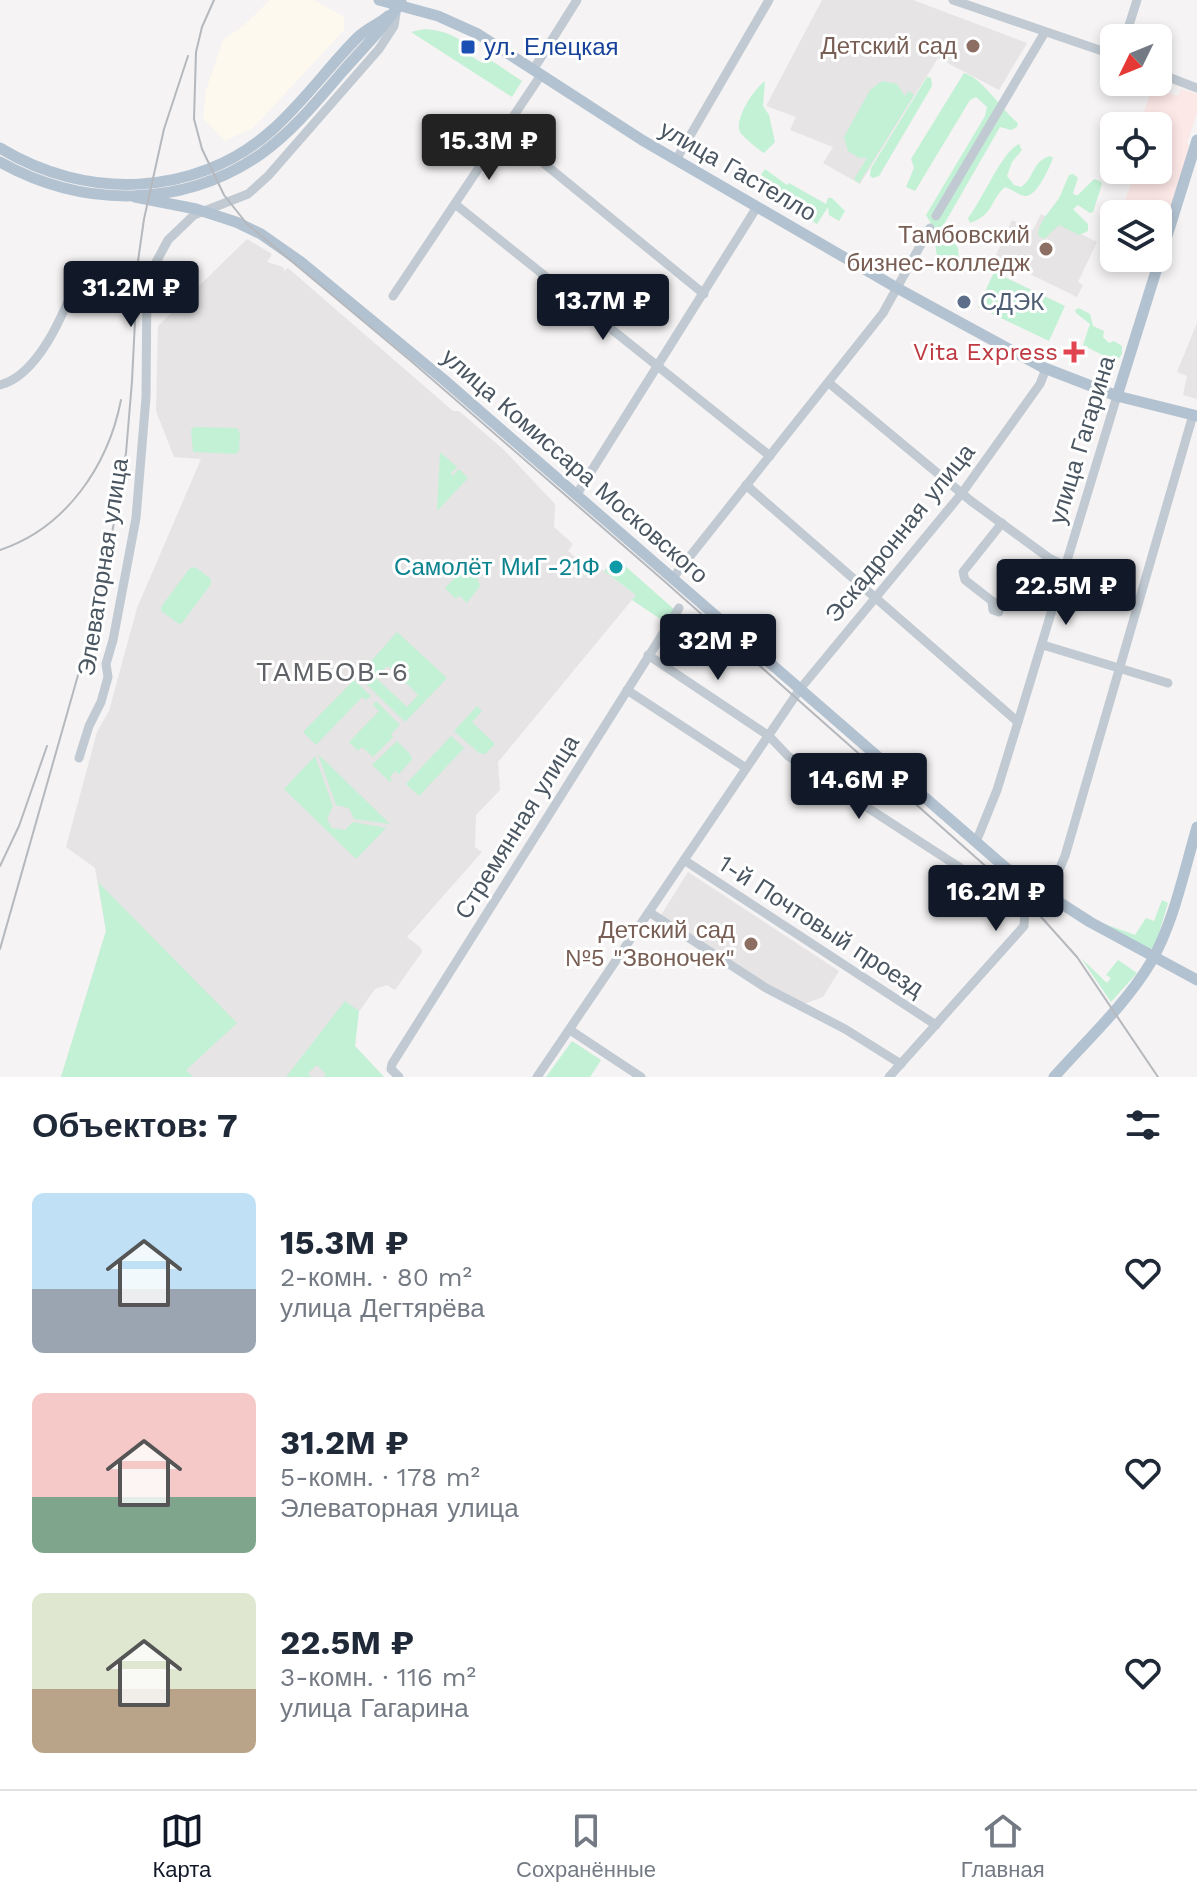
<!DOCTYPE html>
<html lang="ru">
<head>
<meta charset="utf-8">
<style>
  :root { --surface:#fff; --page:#f2f2f3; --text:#1f2937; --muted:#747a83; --line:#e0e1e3; --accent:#111827 }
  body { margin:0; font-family:"Work Sans",sans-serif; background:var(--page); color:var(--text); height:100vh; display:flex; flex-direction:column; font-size:30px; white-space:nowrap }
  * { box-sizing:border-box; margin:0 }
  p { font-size:26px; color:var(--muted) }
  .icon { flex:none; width:44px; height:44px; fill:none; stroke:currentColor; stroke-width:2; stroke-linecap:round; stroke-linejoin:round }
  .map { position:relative; height:1077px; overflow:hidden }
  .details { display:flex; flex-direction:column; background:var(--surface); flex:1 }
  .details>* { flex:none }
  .needle { width:52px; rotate:227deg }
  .tools { position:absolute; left:1100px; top:24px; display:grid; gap:16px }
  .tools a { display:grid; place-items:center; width:72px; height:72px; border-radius:12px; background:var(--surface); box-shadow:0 4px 12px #0003; font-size:40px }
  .price { position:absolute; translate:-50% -68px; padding:0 18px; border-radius:8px; background:var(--accent); color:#fff; font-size:26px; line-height:52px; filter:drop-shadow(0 2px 4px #0008) }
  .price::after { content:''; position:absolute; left:50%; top:48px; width:24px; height:18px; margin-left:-12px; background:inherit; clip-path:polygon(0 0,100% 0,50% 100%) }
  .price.on { background:#222; color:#fff }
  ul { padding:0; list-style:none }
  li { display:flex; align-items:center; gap:24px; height:200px; padding:0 32px }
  li span { display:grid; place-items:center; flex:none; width:224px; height:160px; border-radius:12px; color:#555 }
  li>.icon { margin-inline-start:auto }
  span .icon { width:96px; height:96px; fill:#fffc; stroke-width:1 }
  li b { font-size:34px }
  h2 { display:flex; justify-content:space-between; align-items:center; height:96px; padding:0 32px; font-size:34px }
  .tabs { display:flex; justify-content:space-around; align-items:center; height:112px; border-top:2px solid var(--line); background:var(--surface); font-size:22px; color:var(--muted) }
  .tabs a { display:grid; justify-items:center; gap:4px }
  .tabs .on { color:var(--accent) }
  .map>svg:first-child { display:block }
  .commercial { fill:#fdf9ef }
  .education { fill:#e6e4e5 }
  .medical { fill:#fce8e6 }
  .green { fill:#c3f1d5; fill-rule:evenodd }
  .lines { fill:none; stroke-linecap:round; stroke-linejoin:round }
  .minor { stroke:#c1cad2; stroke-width:9 }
  .major { stroke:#b3c2d1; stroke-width:11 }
  .rail { stroke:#b5b8bd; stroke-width:2 }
  .education-dot { fill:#8d6e63; stroke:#fff; stroke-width:3 }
  .transit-dot { fill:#1a4fb4; stroke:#fff; stroke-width:3 }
  .service-dot { fill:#5c6f8a; stroke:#fff; stroke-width:3 }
  .health-dot { fill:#e0444e; stroke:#fff; stroke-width:3 }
  .culture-dot { fill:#0f9aa8; stroke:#fff; stroke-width:3 }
  .labels { text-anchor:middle; stroke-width:6; stroke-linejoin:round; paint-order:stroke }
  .education-label { font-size:24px; fill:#785e54; stroke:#fff; text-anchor:end }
  .transit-label { font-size:24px; fill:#164399; stroke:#fff; text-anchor:start }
  .street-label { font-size:24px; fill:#4a5661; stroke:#fff }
  .service-label { font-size:24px; fill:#4e5e75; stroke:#fff; text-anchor:start }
  .health-label { font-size:24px; fill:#be3a42; stroke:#fff; text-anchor:end }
  .culture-label { font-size:24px; fill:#0d838f; stroke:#fff; text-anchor:end }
  .neighbourhood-label { font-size:26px; letter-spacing:2px; fill:#5f6368; stroke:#fff }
</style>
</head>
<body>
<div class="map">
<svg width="1197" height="1077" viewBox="0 0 1197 1077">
  <rect width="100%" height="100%" fill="#f5f3f3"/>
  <!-- commercial -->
  <path class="commercial" d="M270,0H314L344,17V30L253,128L225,141L203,118L206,90L223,40L243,26Z"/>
  <!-- education -->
  <g class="education">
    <path d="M822,0H913L1027,43L999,90L938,58L860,184L823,163L833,147L790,130L796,117L766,106Z"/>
    <path d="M1041,214L1097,242L1078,282L1083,285L1077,297L995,257L1012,220L1033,230Z"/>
    <path d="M247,239L272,254L267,262L283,267L284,271L288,268L453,411H459L504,450L555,504L554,527L573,544L568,551L585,565L589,560L636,595L498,762L500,790L476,815L475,847L482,852L407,937L421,948L422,952L395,990L387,985L375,989L358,1013L355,1046L384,1077H61L106,931L95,868L66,847L97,732L109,711L137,608L201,459L174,457L156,411L158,326Z"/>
    <path d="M1197,323V399L1183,395L1187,376L1177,372Z"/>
    <path d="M688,872L839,971L823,997L804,1004L760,980L661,915Z"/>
  </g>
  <!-- medical -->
  <path class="medical" d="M1152,88L1178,96L1181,89L1197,94V113L1187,143L1190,148L1165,225L1158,223V214H1131L1122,211L1135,170H1158V126H1139Z"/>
  <!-- green -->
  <g class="green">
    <path d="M424,29C439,30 450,33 463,42L459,48L482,63L486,57L522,81L512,97L411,32Z"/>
    <path d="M964,73C985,80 1000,109 1018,123L1017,127L1011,130L1000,127L943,226L958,248L959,264L951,271L938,264L933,227L926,215L985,116L987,107L976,97L970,100L915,191L906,187L914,168L911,159Z"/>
    <path d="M927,77L931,78L932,86L879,176L873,178L870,176L871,168Z"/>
    <path d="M765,81L763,106L769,115L775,142L764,153C761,152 742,136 740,132C734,119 754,89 765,81Z"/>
    <path d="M882,81L897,84L905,96L909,91L914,95L859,183L854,179L867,158H859L848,151L844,137L870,90Z"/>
    <path d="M1019,144L1022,150L1012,162L1007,176L1014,185L1021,187C1035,178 1031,162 1050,156L1053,158C1049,168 1037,197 1025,196C1019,195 1011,189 1005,187C989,201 995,214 970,223L968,218C982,201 1002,151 1019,144Z"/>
    <path d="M765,169L787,185L789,183L826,204L828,198H832L845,211L839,221L829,215L828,207L817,224L768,195L773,183L761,175Z"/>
    <path d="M1073,174L1078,178L1073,193L1075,195H1078L1094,179L1100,181L1102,184L1093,212L1090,213L1078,205L1073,209L1088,224V231L1079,235L1059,225L1044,239L1038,235C1040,217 1054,209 1061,194C1064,187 1066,181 1069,175Z"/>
    <path d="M994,272L1065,306L1049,341L978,307Z"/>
    <path d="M1079,308L1090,314L1093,326L1104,331L1103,337L1109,343L1114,341L1122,346V354L1116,362L1083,345L1090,324L1076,313L1075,310Z"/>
    <path d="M194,427L237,428L240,434L239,451L235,454L193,452L191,430Z"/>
    <path d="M440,452L457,467L451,473L452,476L459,469L468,478L437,511Z"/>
    <path d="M616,558L676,611L668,624L632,600L636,595L604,571Z"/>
    <path d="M466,566L477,577L480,586L467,603L459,595L456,599L445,588Z"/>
    <path d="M195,567L211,579V584L182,623L179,624L161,611V607L190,568Z"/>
    <path d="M397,632L447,678L405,722L358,676ZM388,666L395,673L401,667L407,673L402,679L418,695L407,707L375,677Z"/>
    <path d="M354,680L371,696L366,700L362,697L316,745L303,732Z"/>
    <path d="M376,701L400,725L391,734L393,737L373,757L362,747L358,751L349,742L379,711L373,705Z"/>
    <path d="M477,706L482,711L472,722L495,744L485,754L479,753L454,731Z"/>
    <path d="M451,736L464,748L419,796L406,784Z"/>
    <path d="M397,741L410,754L412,760L399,774L395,771L390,777L392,780L390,782L372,765Z"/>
    <path d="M318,754L390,824L354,819L349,808L336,805Z"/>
    <path d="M315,756L333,806L327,819L332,828L345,830L353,822L386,828L356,859L284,789Z"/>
    <path d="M98,882L237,1023L186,1070L193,1077H61L106,931Z"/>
    <path d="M1162,900L1168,903L1155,946L1149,950L1104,925L1105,924L1135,935L1146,918L1154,921Z"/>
    <path d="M1081,958L1107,983L1111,978L1106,975L1118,960L1137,973L1111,1002Z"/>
    <path d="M345,1001L359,1011L355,1046L384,1077H323L326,1074L317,1065L308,1073L311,1077H286Z"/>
    <path d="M572,1041L601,1060L590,1077H546Z"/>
  </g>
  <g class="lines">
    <!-- minor -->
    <g class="minor">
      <path d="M953,0L1114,55"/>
      <path d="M1125,38L1137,0"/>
      <path d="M533,70L577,0"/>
      <path d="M1158,73L1197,88"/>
      <path d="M503,130L704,294"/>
      <path d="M676,160L769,0"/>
      <path d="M455,204L770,456"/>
      <path d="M936,216L1045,32"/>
      <path d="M393,296L541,75"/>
      <path d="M829,383L971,501L1049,558L1067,567"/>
      <path d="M0,385C39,375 64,312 78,278"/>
      <path d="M746,485L1018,722"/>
      <path d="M577,494L757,207"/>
      <path d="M672,579L883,313L930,228"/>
      <path d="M992,601L999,606V612L993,610L992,601L965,580L963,572L1002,523"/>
      <path d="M1043,645L1168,683"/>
      <path d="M648,655L769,736L788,756L1025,910L1024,926L889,1077"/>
      <path d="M627,690L746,768"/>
      <path d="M79,758L89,726L101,702L108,677L106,664L113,640L136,518L146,397L147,279L168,240L194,215L248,194L268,176L379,49L394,26L397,7"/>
      <path d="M976,842L997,790L1018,722L1117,396"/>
      <path d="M684,860L936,1025"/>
      <path d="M1048,895L1065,856L1193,415"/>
      <path d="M649,912L766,988L845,1029L901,1064"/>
      <path d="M570,1030L641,1077"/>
      <path d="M399,1077L391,1069L392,1064L679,608"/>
      <path d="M537,1077L800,689L962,493L1040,384L1046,369"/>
    </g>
    <!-- major -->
    <g class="major">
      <path d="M379,0L438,16L478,34L642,140L897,288L1042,367L1117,396L1197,416"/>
      <path d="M0,148C85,200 195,198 271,131C304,102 328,67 358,37C367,28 379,24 388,16"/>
      <path d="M0,162C82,208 182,209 261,154C293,131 317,101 343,71C363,48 385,27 401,1"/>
      <path d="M135,197L196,209L236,222L261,234L301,262L443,379L1006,868L1090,922L1197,980"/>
      <path d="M1117,396L1197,140"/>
      <path d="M1054,1077C1086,1041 1127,1003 1151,962C1174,922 1184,871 1197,827"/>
    </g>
    <!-- rail -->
    <g class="rail">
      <path d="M214,0L202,27L196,52L194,119L202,149L224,195L247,224L411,361L663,580L1034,909L1077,957L1158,1077"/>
      <path d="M0,550C66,528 108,466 121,400"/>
      <path d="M0,866L19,826L47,746"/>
      <path d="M0,949L102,591L126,453L132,381L138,261L144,219L164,129L188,56"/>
    </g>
  </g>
  <!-- markers -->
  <g class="education-dot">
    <circle cx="973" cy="46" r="8"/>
    <circle cx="1046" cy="249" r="8"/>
    <circle cx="751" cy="944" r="8"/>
  </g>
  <rect class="transit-dot" x="460" y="39" width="16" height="16" rx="4"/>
  <circle class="service-dot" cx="964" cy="302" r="8"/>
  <path class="health-dot" d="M1070 340h8v8h8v8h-8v8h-8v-8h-8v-8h8z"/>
  <circle class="culture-dot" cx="616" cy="567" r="8"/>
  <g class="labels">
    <!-- education labels -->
    <g class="education-label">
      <text x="957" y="54">Детский сад</text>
      <text x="1030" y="243">Тамбовский<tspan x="1030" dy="28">бизнес-колледж</tspan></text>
      <text x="735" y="938">Детский сад<tspan x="735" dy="28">№5 "Звоночек"</tspan></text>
    </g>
    <!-- transit labels -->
    <g class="transit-label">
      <text x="484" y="55">ул. Елецкая</text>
    </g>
    <!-- street labels -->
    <g class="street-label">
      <text transform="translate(738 171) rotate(30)" y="8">улица Гастелло</text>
      <text transform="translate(1082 440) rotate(-73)" y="8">улица Гагарина</text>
      <text transform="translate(575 466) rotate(41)" y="8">улица Комиссара Московского</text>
      <text transform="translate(900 533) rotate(-51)" y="8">Эскадронная улица</text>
      <text transform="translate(103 567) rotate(-81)" y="8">Элеваторная улица</text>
      <text transform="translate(517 827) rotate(-58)" y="8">Стремянная улица</text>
      <text transform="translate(821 926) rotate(33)" y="8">1-й Почтовый проезд</text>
    </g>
    <!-- service labels -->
    <g class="service-label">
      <text x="980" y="310">СДЭК</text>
    </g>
    <!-- health labels -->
    <g class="health-label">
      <text x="1058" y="360">Vita Express</text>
    </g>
    <!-- culture labels -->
    <g class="culture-label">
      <text x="600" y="575">Самолёт МиГ-21Ф</text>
    </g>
    <!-- neighbourhood labels -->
    <g class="neighbourhood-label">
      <text x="333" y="681">ТАМБОВ-6</text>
    </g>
  </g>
</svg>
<div class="tools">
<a><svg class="needle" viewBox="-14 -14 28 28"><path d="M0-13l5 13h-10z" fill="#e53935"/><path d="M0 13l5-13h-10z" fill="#747a83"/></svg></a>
<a><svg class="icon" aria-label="locate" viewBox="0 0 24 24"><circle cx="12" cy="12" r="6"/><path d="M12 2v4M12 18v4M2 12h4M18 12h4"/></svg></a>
<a><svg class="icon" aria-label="layers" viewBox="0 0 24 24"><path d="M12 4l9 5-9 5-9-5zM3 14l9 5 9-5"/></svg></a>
</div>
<b class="price on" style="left:489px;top:182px">15.3M ₽</b>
<b class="price" style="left:131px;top:329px">31.2M ₽</b>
<b class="price" style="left:603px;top:342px">13.7M ₽</b>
<b class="price" style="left:1066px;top:627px">22.5M ₽</b>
<b class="price" style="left:718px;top:682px">32M ₽</b>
<b class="price" style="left:859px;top:821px">14.6M ₽</b>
<b class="price" style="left:996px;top:933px">16.2M ₽</b>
</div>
<section class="details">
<h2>Объектов: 7<svg class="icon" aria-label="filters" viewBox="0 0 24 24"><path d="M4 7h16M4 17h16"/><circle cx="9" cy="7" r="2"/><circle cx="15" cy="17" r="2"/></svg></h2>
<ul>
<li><span style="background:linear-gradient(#bfe0f5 60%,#9aa5b1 0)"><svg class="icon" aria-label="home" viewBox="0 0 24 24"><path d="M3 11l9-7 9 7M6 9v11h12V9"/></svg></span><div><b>15.3M ₽</b><p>2-комн. · 80 m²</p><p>улица Дегтярёва</p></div><svg class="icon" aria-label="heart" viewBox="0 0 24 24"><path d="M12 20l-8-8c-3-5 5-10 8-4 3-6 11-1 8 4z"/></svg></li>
<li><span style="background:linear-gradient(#f6c9c9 65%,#7fa58c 0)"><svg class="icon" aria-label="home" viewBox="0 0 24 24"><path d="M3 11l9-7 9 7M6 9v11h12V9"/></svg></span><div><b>31.2M ₽</b><p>5-комн. · 178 m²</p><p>Элеваторная улица</p></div><svg class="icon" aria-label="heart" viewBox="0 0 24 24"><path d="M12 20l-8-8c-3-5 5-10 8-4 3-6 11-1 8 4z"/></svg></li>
<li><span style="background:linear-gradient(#dfe7d0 60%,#b9a48a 0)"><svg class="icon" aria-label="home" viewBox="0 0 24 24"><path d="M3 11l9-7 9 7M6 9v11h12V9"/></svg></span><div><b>22.5M ₽</b><p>3-комн. · 116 m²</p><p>улица Гагарина</p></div><svg class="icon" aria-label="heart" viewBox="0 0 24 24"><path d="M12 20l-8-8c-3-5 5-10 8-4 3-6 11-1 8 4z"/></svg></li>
</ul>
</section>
<nav class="tabs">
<a class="on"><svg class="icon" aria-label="map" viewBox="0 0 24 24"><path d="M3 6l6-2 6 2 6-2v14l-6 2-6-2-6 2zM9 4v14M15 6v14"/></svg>Карта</a>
<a><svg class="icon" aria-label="saved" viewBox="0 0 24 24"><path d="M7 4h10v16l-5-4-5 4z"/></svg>Сохранённые</a>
<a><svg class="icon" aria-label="home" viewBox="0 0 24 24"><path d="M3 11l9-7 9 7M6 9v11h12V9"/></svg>Главная</a>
</nav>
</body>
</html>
